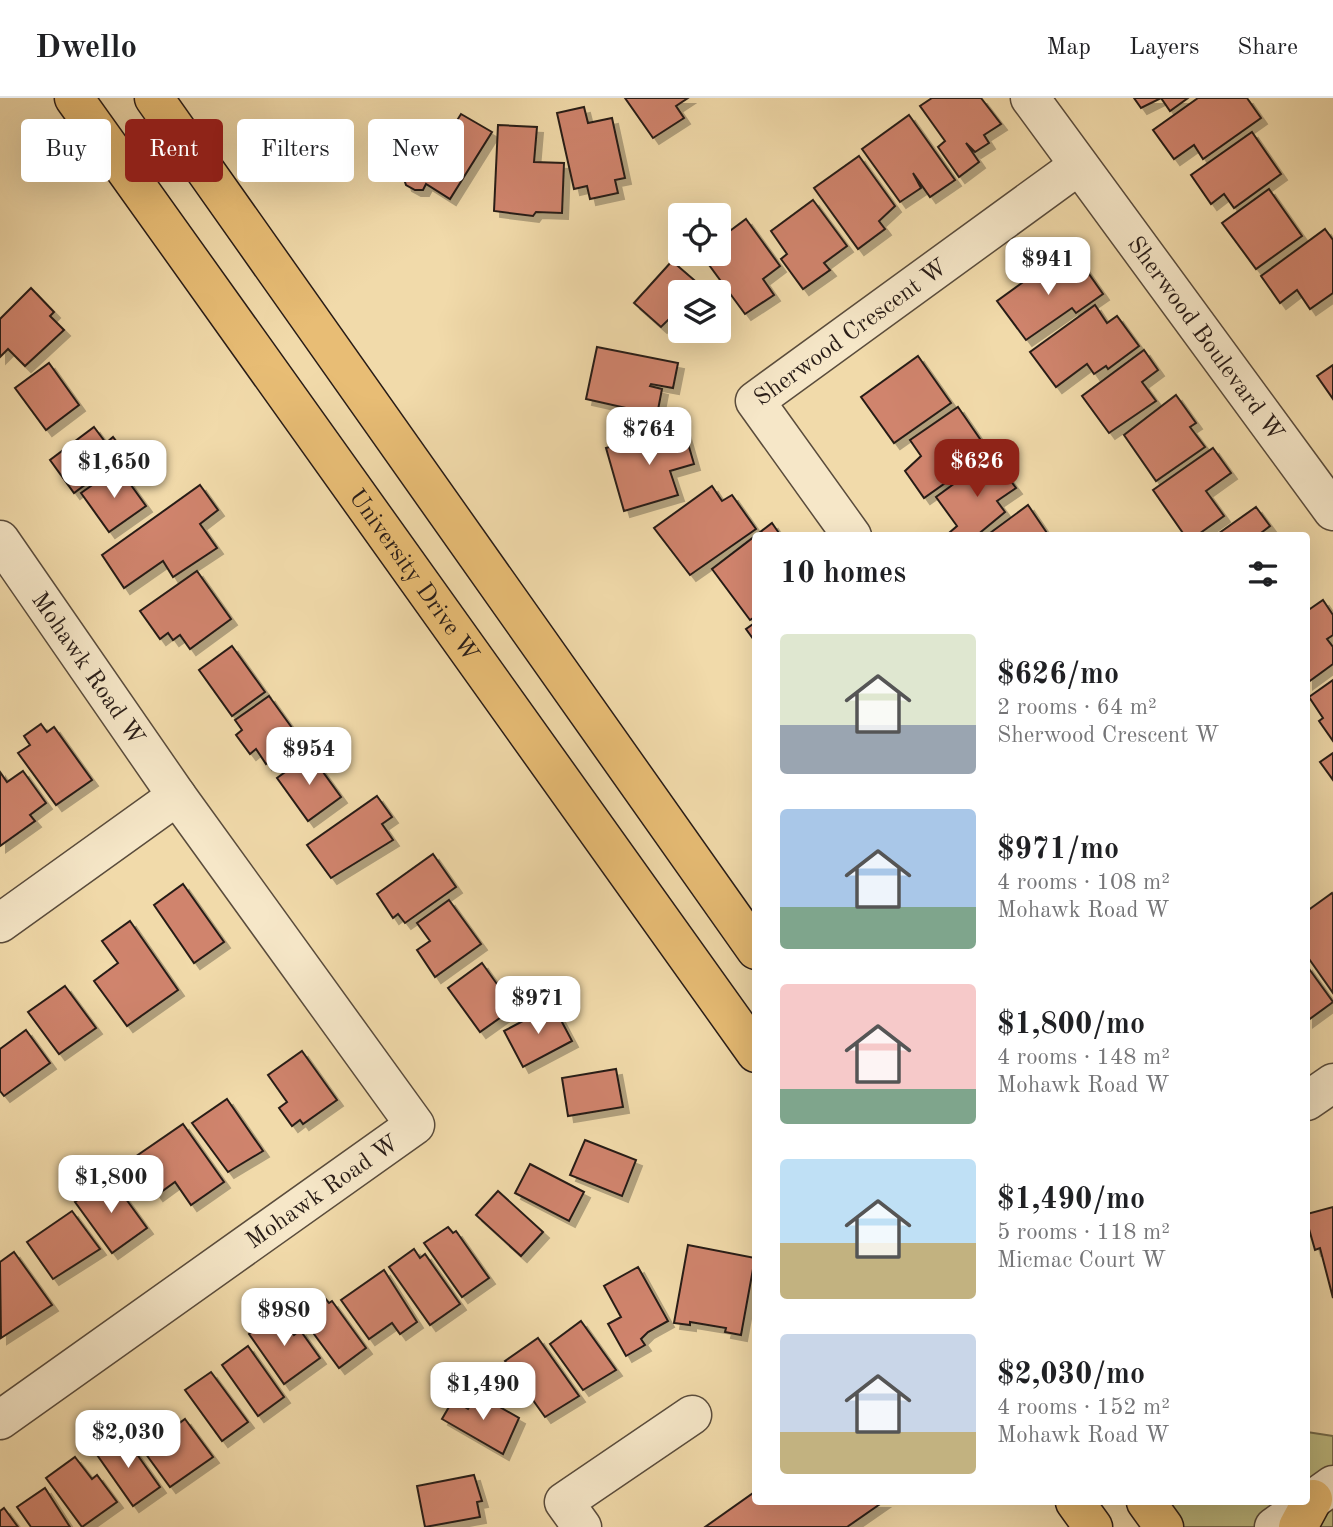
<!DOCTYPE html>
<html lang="en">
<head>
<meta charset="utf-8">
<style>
  :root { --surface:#fff; --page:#f2f2f2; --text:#202124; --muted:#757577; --line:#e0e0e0; --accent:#8f2418 }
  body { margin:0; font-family:"Old Standard TT",serif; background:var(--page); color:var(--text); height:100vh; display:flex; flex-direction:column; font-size:26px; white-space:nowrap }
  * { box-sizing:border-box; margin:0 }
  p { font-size:23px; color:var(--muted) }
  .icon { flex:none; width:38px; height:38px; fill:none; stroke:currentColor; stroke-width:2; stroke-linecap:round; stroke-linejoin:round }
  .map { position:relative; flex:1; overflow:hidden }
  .panel { position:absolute; left:752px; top:434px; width:558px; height:973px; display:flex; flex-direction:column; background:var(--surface); border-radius:7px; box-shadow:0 7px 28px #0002 }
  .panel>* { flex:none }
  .top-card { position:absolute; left:21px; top:21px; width:626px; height:63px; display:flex; gap:14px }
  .buttons { position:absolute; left:668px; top:105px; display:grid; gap:14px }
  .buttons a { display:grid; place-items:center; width:63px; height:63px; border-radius:7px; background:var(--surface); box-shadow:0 7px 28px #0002; font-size:35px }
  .price { position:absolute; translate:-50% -60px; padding:0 16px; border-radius:14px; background:#fff; color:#222; font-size:23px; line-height:46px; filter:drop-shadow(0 2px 4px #0008) }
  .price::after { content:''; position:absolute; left:50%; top:42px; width:21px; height:16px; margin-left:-10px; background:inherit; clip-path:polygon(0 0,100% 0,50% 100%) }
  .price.on { background:var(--accent); color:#fff }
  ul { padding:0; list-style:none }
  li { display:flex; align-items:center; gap:21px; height:175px; padding:0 28px }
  li span { display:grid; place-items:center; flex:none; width:196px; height:140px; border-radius:7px; color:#555 }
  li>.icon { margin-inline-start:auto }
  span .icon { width:84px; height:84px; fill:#fffc; stroke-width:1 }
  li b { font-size:30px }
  h2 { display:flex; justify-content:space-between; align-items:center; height:84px; padding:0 28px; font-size:30px }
  .tag { padding:0 24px; border-radius:7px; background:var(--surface); box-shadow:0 7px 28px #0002; font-size:24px; line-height:63px }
  .tag.on { background:var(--accent); color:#fff }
  header { display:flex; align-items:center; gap:42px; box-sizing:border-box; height:98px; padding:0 35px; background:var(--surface); border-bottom:2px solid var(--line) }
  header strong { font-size:33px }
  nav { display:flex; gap:38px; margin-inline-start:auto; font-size:24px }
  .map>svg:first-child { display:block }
  .green { fill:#c0be84; stroke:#746d4e; stroke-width:2 }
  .building { fill:#d0846d; stroke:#281c17; stroke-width:2; filter:url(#shadow) }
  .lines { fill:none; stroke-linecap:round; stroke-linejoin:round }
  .minor-casing { stroke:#5a4c3c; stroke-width:41 }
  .major-casing { stroke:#281c17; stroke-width:41 }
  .minor { stroke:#f6e7c8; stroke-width:38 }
  .major { stroke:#e8bd75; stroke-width:38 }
  .labels { text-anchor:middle; stroke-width:5; stroke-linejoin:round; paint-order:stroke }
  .street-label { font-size:24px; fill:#281c17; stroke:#f6e7c8 }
</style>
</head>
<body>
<header>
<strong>Dwello</strong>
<nav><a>Map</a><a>Layers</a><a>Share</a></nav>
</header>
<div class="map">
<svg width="1333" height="1429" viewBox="0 0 1333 1429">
  <defs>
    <filter id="shadow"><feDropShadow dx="6" dy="6" stdDeviation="0" flood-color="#0004"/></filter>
  </defs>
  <rect width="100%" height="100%" fill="#f1daaa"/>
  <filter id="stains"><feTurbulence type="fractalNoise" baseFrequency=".00286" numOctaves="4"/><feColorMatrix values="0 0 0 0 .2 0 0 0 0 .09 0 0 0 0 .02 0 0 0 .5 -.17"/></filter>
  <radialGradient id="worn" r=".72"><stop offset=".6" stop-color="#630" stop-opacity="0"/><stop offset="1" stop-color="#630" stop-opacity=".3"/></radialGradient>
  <!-- green -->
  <path class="green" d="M1307,1334L1333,1338V1429H1164L1146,1404H1307Z"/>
  <!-- building -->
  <g class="building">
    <path d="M625,0H688L676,8L684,20L653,40Z"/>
    <path d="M932,0H981L1001,26L984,37L989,45L975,54L966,45L979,64L959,79L938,49L945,43L920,8Z"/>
    <path d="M1134,0H1188L1170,13L1161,0L1141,10Z"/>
    <path d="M1198,0H1247L1261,20L1203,61L1194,47L1174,61L1153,32Z"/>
    <path d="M584,9L588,25L612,20L625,80L615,82L618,95L590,101L587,88L574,91L557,15Z"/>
    <path d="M461,16L492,34L450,101L426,86L423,92H415L406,87L404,81L407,74L396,69L422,24L448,37Z"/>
    <path d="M909,17L955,82L930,99L913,75L921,90L900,104L862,51Z"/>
    <path d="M498,27L537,29L534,64L564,65L562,115L536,114L533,118L494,113Z"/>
    <path d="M1252,34L1281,76L1234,110L1224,96L1211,106L1191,77Z"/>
    <path d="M859,58L895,108L879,123L885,131L858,151L814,90Z"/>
    <path d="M1269,91L1302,138L1256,171L1222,125Z"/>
    <path d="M813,102L847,148L824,165L830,172L803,191L781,161L787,156L771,133Z"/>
    <path d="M746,121L780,168L763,181L774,197L745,216L701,156H719V141Z"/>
    <path d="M1325,131L1333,142V195L1310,211L1297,192L1280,205L1261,178Z"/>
    <path d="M1055,161L1062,163L1070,173L1069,180L1084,169L1103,196L1076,215L1072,210L1026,242L997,203Z"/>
    <path d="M672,163L708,194H681V218L678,221L673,217L661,229L634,205Z"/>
    <path d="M31,190L54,214L50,218L64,232L25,268L8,251L0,259V221Z"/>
    <path d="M1095,207L1107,225L1117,218L1139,248L1108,271L1106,268L1094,276L1087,266L1056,289L1030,254Z"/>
    <path d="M597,249L678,265L673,290L651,286L650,288L662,291L657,317L586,301Z"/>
    <path d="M1144,252L1158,272L1142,284L1156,303L1109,335L1082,298Z"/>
    <path d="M918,258L951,305L894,345L861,299Z"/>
    <path d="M49,265L79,307L46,332L15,290Z"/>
    <path d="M1333,267V301L1317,278Z"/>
    <path d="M1176,297L1196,325L1190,329L1205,349L1156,383L1124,337Z"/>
    <path d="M958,309L989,354L924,400L905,373L921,358L910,342Z"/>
    <path d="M683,328L694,366L670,373L678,397L624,413L606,350Z"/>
    <path d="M94,329L106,345L113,339L126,356L74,395L50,362Z"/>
    <path d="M1213,350L1231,375L1206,393L1224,418L1196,438H1185L1153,392Z"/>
    <path d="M992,358L1016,390L997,403L1005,414L976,438H951L949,435L957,428L936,399Z"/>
    <path d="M118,369L146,408L109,434L81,395Z"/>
    <path d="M200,387L218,412L200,426L217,450L173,479L163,463L124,490L102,457Z"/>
    <path d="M712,388L722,403L732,397L756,431L690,477L654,430Z"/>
    <path d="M1028,407L1049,438H986Z"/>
    <path d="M1256,409L1270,428L1257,438H1215Z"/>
    <path d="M772,425L781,438H756V518L750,522L712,471Z"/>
    <path d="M197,473L231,521L190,551L180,537L173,542L168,535L160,541L140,513Z"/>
    <path d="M1323,502L1333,517V537L1327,541L1333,549V566L1307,585V513Z"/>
    <path d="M756,524V545L746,531Z"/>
    <path d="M232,548L265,594L232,618L199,572Z"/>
    <path d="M1333,582V643L1319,623L1323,620L1309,599Z"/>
    <path d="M269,598L300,641L266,666L256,651L250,656L236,637L242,632L235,622Z"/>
    <path d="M41,626L47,634L54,629L92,682L56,707L18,655L30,647L24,638Z"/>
    <path d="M1333,655V682L1320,664Z"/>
    <path d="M310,656L341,699L308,723L277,680Z"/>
    <path d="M23,673L46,705L30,717L35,723L0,748V674L7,684Z"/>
    <path d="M377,698L392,719L382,726L393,742L331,780L307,747Z"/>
    <path d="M433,756L456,789L405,825L398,816L393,820L377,796Z"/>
    <path d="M183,786L224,844L194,865L154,807Z"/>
    <path d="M1332,795L1333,797V895L1307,858V813Z"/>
    <path d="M449,802L481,846L435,879L417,852L430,843L417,825Z"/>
    <path d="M130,823L178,892L127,928L94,883L118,865L102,843Z"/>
    <path d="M482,865L514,910L480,934L448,890Z"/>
    <path d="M1307,868L1333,904L1307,923Z"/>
    <path d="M65,888L96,930L59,956L28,914Z"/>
    <path d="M553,907L572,943L523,969L504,933Z"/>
    <path d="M26,932L50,965L4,998L0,993V951Z"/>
    <path d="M302,953L337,1002L303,1026L300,1022L292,1028L279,1010L287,1004L268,977Z"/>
    <path d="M616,971L623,1009L568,1018L562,980Z"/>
    <path d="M227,1001L263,1053L228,1074L192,1025Z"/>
    <path d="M183,1026L224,1084L191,1107L175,1084L157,1097L132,1061Z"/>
    <path d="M585,1042L636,1062L622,1098L570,1077Z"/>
    <path d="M530,1066L584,1094L569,1123L515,1095Z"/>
    <path d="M110,1079L147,1130L112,1155L75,1104Z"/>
    <path d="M498,1093L543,1134L521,1158L476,1117Z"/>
    <path d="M1333,1109V1200L1320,1150L1315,1152L1307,1124V1116Z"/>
    <path d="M72,1113L100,1151L53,1181L27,1144Z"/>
    <path d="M448,1129L453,1135L456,1133L489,1180L462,1199L424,1145Z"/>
    <path d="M688,1147L755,1160L741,1237L725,1234L726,1230L690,1224V1227L674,1225Z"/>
    <path d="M414,1151L420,1160L425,1156L460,1206L430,1227L389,1169Z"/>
    <path d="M14,1154L52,1207L1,1240L0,1164Z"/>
    <path d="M638,1169L668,1223L648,1234L641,1241L645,1247L626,1258L608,1226L621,1219L604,1188Z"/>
    <path d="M384,1172L417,1224L400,1236L392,1225L369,1241L341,1202Z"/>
    <path d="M324,1199L329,1205L332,1203L366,1250L339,1270L300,1217Z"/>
    <path d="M278,1215L294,1237L300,1232L320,1260L284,1286L249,1236Z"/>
    <path d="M581,1223L616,1272L583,1292L550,1246Z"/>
    <path d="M538,1240L579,1298L545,1319L505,1263Z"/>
    <path d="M248,1248L284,1299L258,1318L222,1267Z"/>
    <path d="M211,1274L248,1324L222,1343L185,1292Z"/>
    <path d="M477,1296L519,1320L503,1356L442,1321L453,1302L468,1311Z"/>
    <path d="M185,1321L213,1359L170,1389L143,1352Z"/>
    <path d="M122,1335L160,1389L133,1408L95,1354Z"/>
    <path d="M75,1359L92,1381L97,1377L117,1404L82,1429L46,1380Z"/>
    <path d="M474,1377L482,1403L477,1404L480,1419L425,1429L417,1388Z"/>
    <path d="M45,1390L70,1429H31L17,1409Z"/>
    <path d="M756,1393V1404H883L847,1429H705Z"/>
    <path d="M4,1410L18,1429H0V1413Z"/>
  </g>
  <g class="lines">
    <defs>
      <g id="minor">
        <path id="s1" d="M1030,0L1333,413"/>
        <path id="s2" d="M852,438L755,303L1078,68"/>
        <path id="s3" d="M0,442L177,698L415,1027L0,1322"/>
        <path d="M0,825L177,698"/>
        <path d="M1307,1003L1333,985"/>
        <path d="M582,1429L564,1404L692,1317"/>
        <path d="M1274,1429L1333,1387"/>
      </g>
      <g id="major">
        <path id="s4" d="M74,0L756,955"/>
        <path d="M154,0L756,852"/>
        <path d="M1075,1404L1093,1429"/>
        <path d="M1146,1404L1164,1429"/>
        <path d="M1298,1429L1313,1401"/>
      </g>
    </defs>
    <!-- minor casing -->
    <use href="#minor" class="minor-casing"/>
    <!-- major casing -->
    <use href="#major" class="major-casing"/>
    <!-- minor -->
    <use href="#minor" class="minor"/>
    <!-- major -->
    <use href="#major" class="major"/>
  </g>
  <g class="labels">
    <!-- street labels -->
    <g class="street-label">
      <text dy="8" stroke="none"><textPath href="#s2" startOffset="284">Sherwood Crescent W</textPath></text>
      <text dy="8" stroke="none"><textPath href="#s1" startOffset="298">Sherwood Boulevard W</textPath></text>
      <text dy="8" stroke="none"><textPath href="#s4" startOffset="586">University Drive W</textPath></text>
      <text dy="8" stroke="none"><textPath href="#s3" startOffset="156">Mohawk Road W</textPath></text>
      <text transform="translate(322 1093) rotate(-35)" y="8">Mohawk Road W</text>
    </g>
  </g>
  <rect width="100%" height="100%" filter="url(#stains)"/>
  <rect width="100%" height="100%" fill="url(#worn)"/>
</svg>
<div class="buttons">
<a><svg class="icon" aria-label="locate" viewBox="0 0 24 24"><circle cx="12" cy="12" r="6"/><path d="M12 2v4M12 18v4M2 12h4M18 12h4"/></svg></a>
<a><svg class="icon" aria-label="layers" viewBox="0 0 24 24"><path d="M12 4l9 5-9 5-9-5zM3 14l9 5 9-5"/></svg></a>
</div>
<b class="price" style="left:1048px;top:199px">$941</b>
<b class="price" style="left:649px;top:369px">$764</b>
<b class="price on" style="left:977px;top:401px">$626</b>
<b class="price" style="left:114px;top:402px">$1,650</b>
<b class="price" style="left:309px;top:689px">$954</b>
<b class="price" style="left:538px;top:938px">$971</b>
<b class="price" style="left:111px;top:1117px">$1,800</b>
<b class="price" style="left:284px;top:1250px">$980</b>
<b class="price" style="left:483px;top:1324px">$1,490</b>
<b class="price" style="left:128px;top:1372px">$2,030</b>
<div class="top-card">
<a class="tag">Buy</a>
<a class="tag on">Rent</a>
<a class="tag">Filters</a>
<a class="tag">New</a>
</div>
<section class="panel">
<h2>10 homes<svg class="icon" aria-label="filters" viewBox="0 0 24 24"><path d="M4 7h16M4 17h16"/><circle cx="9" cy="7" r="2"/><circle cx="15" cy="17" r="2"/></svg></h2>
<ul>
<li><span style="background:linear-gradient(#dfe7d0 65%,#9aa5b1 0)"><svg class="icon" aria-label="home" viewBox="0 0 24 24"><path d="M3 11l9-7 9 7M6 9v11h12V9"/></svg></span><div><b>$626/mo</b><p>2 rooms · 64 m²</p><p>Sherwood Crescent W</p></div></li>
<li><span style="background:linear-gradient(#a9c7e8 70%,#7fa58c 0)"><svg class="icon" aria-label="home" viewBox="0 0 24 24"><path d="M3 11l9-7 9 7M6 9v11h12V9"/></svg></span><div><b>$971/mo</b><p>4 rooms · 108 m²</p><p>Mohawk Road W</p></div></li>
<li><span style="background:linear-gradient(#f6c9c9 75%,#7fa58c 0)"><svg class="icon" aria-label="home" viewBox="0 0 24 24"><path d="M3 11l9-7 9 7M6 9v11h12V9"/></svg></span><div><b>$1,800/mo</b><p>4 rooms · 148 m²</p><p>Mohawk Road W</p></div></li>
<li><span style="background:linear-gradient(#bfe0f5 60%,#c2b280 0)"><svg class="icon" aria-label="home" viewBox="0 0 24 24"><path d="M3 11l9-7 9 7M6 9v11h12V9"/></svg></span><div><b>$1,490/mo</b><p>5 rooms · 118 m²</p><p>Micmac Court W</p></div></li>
<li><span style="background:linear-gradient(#c9d6e8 70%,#c2b280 0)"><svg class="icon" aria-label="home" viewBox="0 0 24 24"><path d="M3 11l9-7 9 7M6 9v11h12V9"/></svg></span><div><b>$2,030/mo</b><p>4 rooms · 152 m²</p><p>Mohawk Road W</p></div></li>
</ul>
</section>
</div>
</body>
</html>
